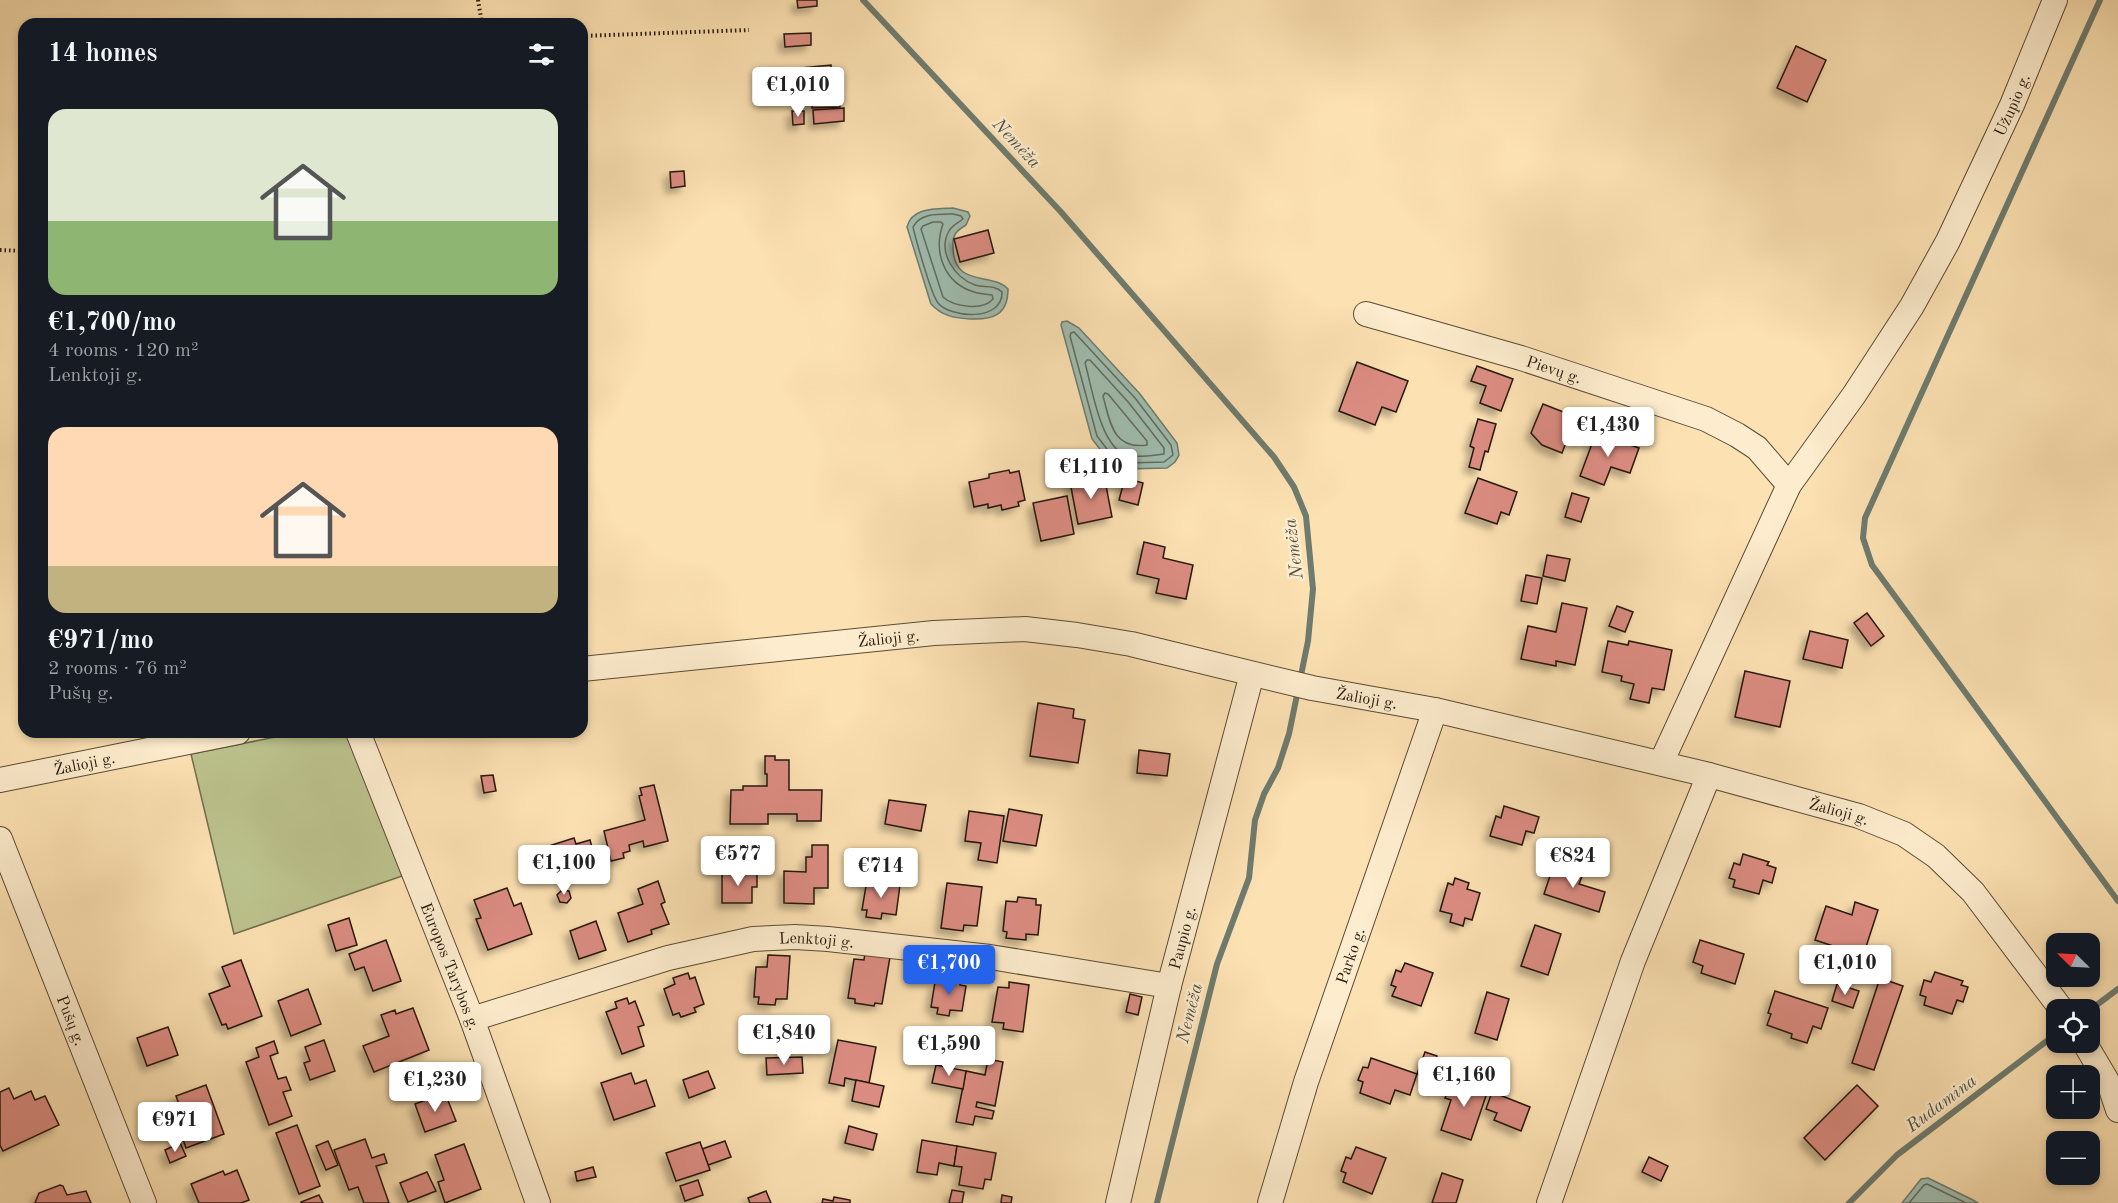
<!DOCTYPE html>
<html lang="en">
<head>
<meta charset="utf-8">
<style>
  :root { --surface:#171b24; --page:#242831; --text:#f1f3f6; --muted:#9ea1a6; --accent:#2563eb }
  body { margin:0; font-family:"Old Standard TT",serif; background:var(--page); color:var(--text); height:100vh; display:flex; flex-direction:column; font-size:22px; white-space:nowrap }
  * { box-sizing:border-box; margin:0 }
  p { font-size:20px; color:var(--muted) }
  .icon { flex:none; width:33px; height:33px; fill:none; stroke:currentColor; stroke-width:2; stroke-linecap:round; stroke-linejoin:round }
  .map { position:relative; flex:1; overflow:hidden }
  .sheet { position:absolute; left:18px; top:18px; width:570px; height:720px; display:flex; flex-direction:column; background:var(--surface); border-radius:18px; box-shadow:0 3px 9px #0003 }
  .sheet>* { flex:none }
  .needle { width:39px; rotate:294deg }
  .tools { position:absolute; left:2046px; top:933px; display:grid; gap:12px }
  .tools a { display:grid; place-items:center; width:54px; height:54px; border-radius:12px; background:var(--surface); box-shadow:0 3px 9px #0003; font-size:30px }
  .price { position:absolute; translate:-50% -51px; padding:0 14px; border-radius:6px; background:#fff; color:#222; font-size:20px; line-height:39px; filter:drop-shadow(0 2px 3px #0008) }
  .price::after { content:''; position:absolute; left:50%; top:36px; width:18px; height:14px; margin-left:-9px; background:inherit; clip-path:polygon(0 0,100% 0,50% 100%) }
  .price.on { background:var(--accent); color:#fff }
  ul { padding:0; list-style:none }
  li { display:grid; align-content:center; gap:12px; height:318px; padding:0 30px }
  li span { display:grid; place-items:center; height:186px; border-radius:18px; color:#555 }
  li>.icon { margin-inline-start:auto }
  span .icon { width:108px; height:108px; fill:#fffc; stroke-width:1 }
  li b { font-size:26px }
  h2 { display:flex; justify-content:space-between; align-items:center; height:72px; padding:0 30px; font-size:26px }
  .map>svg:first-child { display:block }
  .green { fill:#bcc38e; stroke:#706e4c; stroke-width:1.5 }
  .water { fill:#9fbdb0; stroke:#6e7b6e; stroke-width:1.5 }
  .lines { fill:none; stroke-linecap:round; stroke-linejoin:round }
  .shore { stroke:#626b5e; stroke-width:1.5 }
  .stream { stroke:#6e7b6e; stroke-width:6 }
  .building { fill:#db8c81; stroke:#25190b; stroke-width:1.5; filter:url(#shadow) }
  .street-casing { stroke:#5b4b35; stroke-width:26 }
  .path { stroke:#25190b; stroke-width:4; stroke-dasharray:1.5 3; stroke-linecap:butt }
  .street { stroke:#fdeccd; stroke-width:24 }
  .labels { text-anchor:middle; stroke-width:5; stroke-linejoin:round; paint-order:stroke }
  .street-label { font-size:16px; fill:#25190b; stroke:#fdeccd }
  .water-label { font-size:18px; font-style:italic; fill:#505245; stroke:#fdeccd }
</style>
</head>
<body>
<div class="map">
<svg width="2118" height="1203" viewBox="0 0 2118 1203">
  <defs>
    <filter id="shadow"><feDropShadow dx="-5.5" dy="5.5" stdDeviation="3" flood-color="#0004"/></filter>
  </defs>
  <rect width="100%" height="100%" fill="#fce1b2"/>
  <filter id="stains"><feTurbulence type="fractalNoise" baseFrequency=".00333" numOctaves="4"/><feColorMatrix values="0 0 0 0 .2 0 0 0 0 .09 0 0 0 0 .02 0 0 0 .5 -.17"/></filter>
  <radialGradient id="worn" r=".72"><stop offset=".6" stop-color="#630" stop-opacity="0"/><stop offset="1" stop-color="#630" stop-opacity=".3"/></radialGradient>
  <!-- green -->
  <path class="green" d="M300,732H352L402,876L234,934L191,754Z"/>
  <!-- water -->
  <g class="water">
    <path d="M953,208L968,212L970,216L966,225C956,231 952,235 953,247C954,289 991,271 1008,289C1008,315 993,320 970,319C954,318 942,316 931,304L907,227C912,207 936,209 953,208Z"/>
    <path d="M1067,321L1079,328L1140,394L1177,443L1179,455L1175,462L1167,468L1125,469L1106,457L1092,439L1061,325L1062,322Z"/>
    <path d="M1928,1178L1973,1200L1978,1203H1902L1921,1179Z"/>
  </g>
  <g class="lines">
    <!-- shore -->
    <g class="shore">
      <path d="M953,214L961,216L963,219C958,223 952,225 949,231C937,252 955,278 975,285C984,288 994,284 1002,292C1003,322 950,318 938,303C931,294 916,240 913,227C920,213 939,214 953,214Z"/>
      <path d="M933,222H941L943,224C933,252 944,283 974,292C980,294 986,294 992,295L993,299C983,311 954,307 943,297L921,229L923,226Z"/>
      <path d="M1074,332L1135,398L1171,445L1173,455L1164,462L1127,463L1110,453L1097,436L1070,336L1071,333Z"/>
      <path d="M1087,360H1090L1129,403L1164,448V454C1154,455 1136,458 1126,455C1100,446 1092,387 1085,363Z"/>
      <path d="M1105,393L1108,394L1147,441V445C1113,450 1110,422 1103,396Z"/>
      <path d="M1909,1203L1924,1185L1927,1184L1966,1203"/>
    </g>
    <!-- stream -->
    <g class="stream">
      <path d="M863,0L1061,212L1274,457L1294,487L1306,516L1313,589L1308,641L1300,680"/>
      <path d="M2100,0L1865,518L1863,538L1872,565L2118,901"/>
      <path d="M2090,1010L2118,989"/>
      <path d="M1157,1203L1217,964L1249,878L1255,820L1264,794L1278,768L1289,734L1298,690"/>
      <path d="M1849,1203L1897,1155L2056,1034"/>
    </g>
  </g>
  <!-- building -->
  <g class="building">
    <path d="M797,0H817V6L798,8Z"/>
    <path d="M811,33V45L785,47L784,34Z"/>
    <path d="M1796,46L1826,60L1807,102L1777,88Z"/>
    <path d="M831,65L832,78L802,80L801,68Z"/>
    <path d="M839,94L840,107L812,108V104L807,105V96Z"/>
    <path d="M844,108V121L814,124L813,110Z"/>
    <path d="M792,111H804V124L793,125Z"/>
    <path d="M684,171L685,186L671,188L670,172Z"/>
    <path d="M988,230L994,253L960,262L954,239Z"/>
    <path d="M1357,362L1408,381L1396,412L1382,407L1375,425L1339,411Z"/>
    <path d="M1477,366L1513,379L1501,411L1480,403L1486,386L1471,381Z"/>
    <path d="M1543,404L1576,417L1562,453L1542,445L1531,433Z"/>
    <path d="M1478,419L1496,424L1488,452L1485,451L1480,470L1469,467L1474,448L1470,446Z"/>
    <path d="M1596,433L1639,448L1630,473L1611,467L1604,485L1580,476Z"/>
    <path d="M1009,470L1010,473L1019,471L1025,500L1018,502L1019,506L1002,510L1001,505L988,508V504L974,507L969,482L989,478V474Z"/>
    <path d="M1104,475L1112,517L1078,524L1070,482Z"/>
    <path d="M1125,478L1143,483L1138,505L1119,500Z"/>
    <path d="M1478,478L1517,492L1509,515L1501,512L1497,524L1465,513Z"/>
    <path d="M1572,493L1589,498L1581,522L1565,517Z"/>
    <path d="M1067,496L1074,534L1041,541L1033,503Z"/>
    <path d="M1144,542L1165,547L1163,558L1193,565L1186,599L1156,593L1159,579L1137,574Z"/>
    <path d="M1547,555L1570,559L1565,581L1543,576Z"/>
    <path d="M1526,575L1542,578L1537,604L1521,601Z"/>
    <path d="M1562,603L1587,608L1575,665L1556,661V666L1521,659L1528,626L1556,632Z"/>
    <path d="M1617,606L1633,612L1625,632L1609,626Z"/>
    <path d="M1867,613L1884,636L1871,646L1854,623Z"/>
    <path d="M1810,631L1848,640L1842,668L1803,659Z"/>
    <path d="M1608,641L1628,645L1629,641L1672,650L1664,690L1652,688L1649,703L1630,699L1634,684L1621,681L1622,676L1602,672Z"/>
    <path d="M1745,671L1790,681L1780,727L1735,717Z"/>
    <path d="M1038,703L1074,709L1073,718L1085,720L1078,763L1030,756Z"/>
    <path d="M1139,750L1170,754L1167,776L1137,773Z"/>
    <path d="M765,756H775V760H789V790H822L821,821H797V814H768V824H730L731,790H743V786H767V774H765Z"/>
    <path d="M493,775L496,791L484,793L481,776Z"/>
    <path d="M654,785L668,841L644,847L643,841L629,845L630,851L623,853L624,858L611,861L604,831L645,820L639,796L642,795L640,788Z"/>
    <path d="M889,800L926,805L921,831L885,824Z"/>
    <path d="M1504,806L1539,817L1534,833L1526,831L1522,845L1490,836L1496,816L1501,818Z"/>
    <path d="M1009,809L1042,815L1036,846L1003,841Z"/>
    <path d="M969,811L1004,816L997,863L978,860L981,843L965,841Z"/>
    <path d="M574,838L576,844L590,840L595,858L557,871L549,846Z"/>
    <path d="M812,845H828V888H814V904L784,903V871L806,872V857H812Z"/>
    <path d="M1743,854L1769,862L1767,865L1776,868L1772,883L1763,880L1759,894L1733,887L1735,880L1729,878L1734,863L1740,865Z"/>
    <path d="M1554,864L1583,874L1579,884L1605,892L1599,912L1544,894Z"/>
    <path d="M722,872H757V887H752V903H722Z"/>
    <path d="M1455,878L1469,883L1467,889L1480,893L1472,920L1465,918L1463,926L1450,922L1452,914L1440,911L1448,883L1453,885Z"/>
    <path d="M867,880L900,885L896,915L882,913L881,919L866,917L867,910H862Z"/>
    <path d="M658,881L665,902L661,904L669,924L651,930L652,934L628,942L618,913L643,904L638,889Z"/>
    <path d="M947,883L982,887L977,926L964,925L963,931L941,928Z"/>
    <path d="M507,888L514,906L521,903L532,934L488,950L476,919L481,918L474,900Z"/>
    <path d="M562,890L569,891L571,898L567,903L560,902L557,895Z"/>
    <path d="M1018,897L1036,899V905H1041L1038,935L1026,934V940L1006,938L1007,932L1003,931L1006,901L1017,902Z"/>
    <path d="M1855,902L1878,910L1863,956L1815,940L1826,906L1852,915Z"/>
    <path d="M349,918L357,945L336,951L328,925Z"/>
    <path d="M596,921L606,950L579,959L570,931Z"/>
    <path d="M1535,925L1561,934L1548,975L1521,966Z"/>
    <path d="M386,940L401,981L373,991L364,967L355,970L349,954Z"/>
    <path d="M1700,940L1744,954L1735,984L1701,973L1703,966L1693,962Z"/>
    <path d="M865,953L890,957L882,1004L875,1003L874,1006L855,1003V999L848,998L854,959L864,960Z"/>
    <path d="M768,955L790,956L787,999H776L775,1005L758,1004L759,997H754L756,967H767Z"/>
    <path d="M241,960L262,1016L228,1029L226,1024L222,1025L209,994L230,986L222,967Z"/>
    <path d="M1405,963L1433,973L1421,1006L1392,996L1396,987L1391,985L1396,970L1401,972Z"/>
    <path d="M1935,972L1963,981L1961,985L1968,987L1963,1002L1957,1000L1952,1014L1924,1005L1926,997L1920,995L1924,980L1931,982Z"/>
    <path d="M688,973L690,979L695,977L704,1004L694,1008L696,1012L681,1017L679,1013L673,1015L664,989L675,984L673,978Z"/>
    <path d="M949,975L961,977L960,985L966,986L962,1011L950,1010L949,1016L937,1014L938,1008L931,1007L935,982L948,984Z"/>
    <path d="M1880,978L1903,986L1874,1070L1852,1063Z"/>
    <path d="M1009,982L1029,985L1023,1032L1003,1029L1004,1023L992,1022L998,987L1009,988Z"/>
    <path d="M1837,984L1859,991L1853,1008L1832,1001Z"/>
    <path d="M308,989L321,1024L291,1036L278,1001Z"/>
    <path d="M1775,991L1828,1008L1821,1029L1813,1026L1807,1043L1791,1038L1792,1034L1767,1025L1771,1014L1768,1013Z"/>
    <path d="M1487,992L1509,999L1497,1040L1475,1033Z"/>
    <path d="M1130,994L1142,997L1138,1015L1126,1012Z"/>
    <path d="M627,998L629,1004L635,1001L644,1025L638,1027L644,1046L622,1054L606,1012L617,1008L615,1002Z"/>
    <path d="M413,1008L429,1050L374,1072L363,1046L389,1036L381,1015L395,1010L396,1014Z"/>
    <path d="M801,1022L815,1024L811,1047L798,1045Z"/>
    <path d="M168,1027L178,1055L147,1066L137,1038Z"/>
    <path d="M324,1040L335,1071L310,1080L304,1063L310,1061L305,1047Z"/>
    <path d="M838,1040L876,1047L869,1083L845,1078L844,1086L829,1083Z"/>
    <path d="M274,1041L278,1053L270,1056L278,1079L286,1077L291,1090L283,1092L292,1116L269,1125L246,1062L259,1057L256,1048Z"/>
    <path d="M1425,1052L1437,1056L1430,1078L1417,1074Z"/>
    <path d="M802,1057L803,1073L767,1075L766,1058Z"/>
    <path d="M1371,1058L1417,1074L1410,1095L1395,1090L1390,1104L1360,1093L1363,1082L1358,1080L1363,1067L1368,1068Z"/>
    <path d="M988,1059L1003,1062L995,1106L977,1102L976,1107L994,1111L992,1119L975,1116L973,1125L956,1122L966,1071L985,1075Z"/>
    <path d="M936,1065L966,1071L963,1089L932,1083Z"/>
    <path d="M708,1071L715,1088L689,1098L683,1080Z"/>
    <path d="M631,1073L635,1084L646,1080L655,1106L614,1120L601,1083Z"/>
    <path d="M1459,1077L1489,1087L1471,1140L1441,1130L1451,1100L1445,1098L1449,1089L1454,1091Z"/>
    <path d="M856,1080L884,1086L879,1107L852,1101Z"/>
    <path d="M206,1085L224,1134L186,1148L177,1122L184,1118L176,1096Z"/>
    <path d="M1857,1085L1878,1106L1825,1160L1804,1138Z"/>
    <path d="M9,1088L14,1099L31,1091L35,1100L45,1096L59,1125L3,1151L0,1145V1092Z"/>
    <path d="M1492,1092L1530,1107L1521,1131L1494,1120L1497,1113L1486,1109Z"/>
    <path d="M445,1093L456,1121L425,1132L415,1104Z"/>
    <path d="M297,1125L320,1186L299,1194L276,1133Z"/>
    <path d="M849,1126L877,1134L873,1150L845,1143Z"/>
    <path d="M365,1139L372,1158L384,1154L387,1163L376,1166L389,1203H364L358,1187L349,1190L334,1150Z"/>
    <path d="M922,1140L957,1146L954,1166L939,1163L937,1175L917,1172Z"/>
    <path d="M328,1141L338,1165L326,1170L316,1146Z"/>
    <path d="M725,1141L731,1157L708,1165L702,1149Z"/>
    <path d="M700,1142L710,1170L676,1181L666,1153Z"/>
    <path d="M180,1143L186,1156L170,1163L165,1150Z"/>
    <path d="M464,1144L481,1189L445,1203L438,1182L444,1180L435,1155Z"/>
    <path d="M957,1146L996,1153L991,1180L985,1179L983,1189L959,1185L962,1167L954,1166Z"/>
    <path d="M1356,1147L1386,1158L1372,1194L1343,1182L1346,1173L1341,1171L1346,1157L1351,1159Z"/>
    <path d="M1649,1157L1668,1166L1661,1181L1642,1172Z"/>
    <path d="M593,1167L596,1177L577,1181L575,1172Z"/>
    <path d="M237,1170L249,1200L241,1203H199L191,1184L223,1171L225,1175Z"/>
    <path d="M427,1172L436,1191L408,1202L400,1183Z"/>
    <path d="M1442,1173L1463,1180L1456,1203H1432Z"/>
    <path d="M698,1180L703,1195L685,1201L680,1186Z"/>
    <path d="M60,1185L63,1186L67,1195L86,1191L91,1203H35L39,1193Z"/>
    <path d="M952,1190L964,1192L962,1203H949Z"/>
    <path d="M766,1191L771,1203H750L748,1198Z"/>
    <path d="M319,1195L323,1203H301V1202Z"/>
    <path d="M1002,1195L1012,1197L1011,1203H1001Z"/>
    <path d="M834,1197L850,1200V1203H822L823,1199L833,1201Z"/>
  </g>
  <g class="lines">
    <defs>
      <g id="street">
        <path id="s1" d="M1366,314L1521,358L1706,419L1737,435L1757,448L1789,485"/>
        <path id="s2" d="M582,669L934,633L1025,629L1077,635L1131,644L1312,688L1435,710L1709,775L1859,816L1904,834L1936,856L1973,892L2062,1010"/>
        <path id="s3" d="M358,732L472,1019L538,1203"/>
        <path id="s4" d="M1661,763L1789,485L1854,395L1912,306L1948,241L2012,105L2055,0"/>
        <path id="s5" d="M0,780L238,732"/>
        <path id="s6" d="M0,839L144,1203"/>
        <path id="s7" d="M472,1019L668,958L753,939L795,937L828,939L990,957L1169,986"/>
        <path d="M2084,1042L2110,1086L2118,1110"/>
        <path id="s8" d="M1118,1203L1169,986L1252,674"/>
        <path id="s9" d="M1270,1203L1306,1082L1435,710"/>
        <path d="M1549,1203L1633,961L1709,775"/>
      </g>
    </defs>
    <!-- street casing -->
    <use href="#street" class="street-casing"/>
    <!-- path -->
    <g class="path">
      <path d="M478,0L482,24"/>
      <path d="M582,36L749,30"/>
      <path d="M0,250L24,251"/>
    </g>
    <!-- street -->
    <use href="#street" class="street"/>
  </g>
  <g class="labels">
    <!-- street labels -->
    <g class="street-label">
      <text dy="6" stroke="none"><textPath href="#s4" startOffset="748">Užupio g.</textPath></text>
      <text dy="6" stroke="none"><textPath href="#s1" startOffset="196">Pievų g.</textPath></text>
      <text dy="6" stroke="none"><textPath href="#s2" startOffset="308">Žalioji g.</textPath></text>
      <text dy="6" stroke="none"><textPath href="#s2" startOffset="794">Žalioji g.</textPath></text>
      <text dy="6" stroke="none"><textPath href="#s5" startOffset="86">Žalioji g.</textPath></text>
      <text dy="6" stroke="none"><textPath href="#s2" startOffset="1280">Žalioji g.</textPath></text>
      <text dy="6" stroke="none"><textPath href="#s8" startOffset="273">Paupio g.</textPath></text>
      <text dy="6" stroke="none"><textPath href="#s7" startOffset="356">Lenktoji g.</textPath></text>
      <text dy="6" stroke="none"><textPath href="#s9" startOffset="260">Parko g.</textPath></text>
      <text dy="6" stroke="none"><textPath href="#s3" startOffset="252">Europos Tarybos g.</textPath></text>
      <text dy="6" stroke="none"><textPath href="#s6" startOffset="195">Pušų g.</textPath></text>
    </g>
    <!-- water labels -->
    <g class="water-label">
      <text transform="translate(1017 143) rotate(47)" y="6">Nemėža</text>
      <text transform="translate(1293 549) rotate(-97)" y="6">Nemėža</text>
      <text transform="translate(1189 1013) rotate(-76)" y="6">Nemėža</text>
      <text transform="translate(1941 1103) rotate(-37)" y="6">Rudamina</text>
    </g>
  </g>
  <rect width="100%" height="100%" filter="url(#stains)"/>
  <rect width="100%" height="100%" fill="url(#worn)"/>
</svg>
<div class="tools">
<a><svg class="needle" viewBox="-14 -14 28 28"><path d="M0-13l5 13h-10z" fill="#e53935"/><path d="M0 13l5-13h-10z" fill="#9ea1a6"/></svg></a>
<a><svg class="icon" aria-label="locate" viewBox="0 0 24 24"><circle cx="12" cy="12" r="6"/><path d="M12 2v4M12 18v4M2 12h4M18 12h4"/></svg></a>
<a>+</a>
<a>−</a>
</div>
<b class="price" style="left:798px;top:118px">€1,010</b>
<b class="price" style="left:1608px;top:458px">€1,430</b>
<b class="price" style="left:1091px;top:500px">€1,110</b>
<b class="price" style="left:738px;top:887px">€577</b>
<b class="price" style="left:1573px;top:889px">€824</b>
<b class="price" style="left:564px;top:896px">€1,100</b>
<b class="price" style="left:881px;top:899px">€714</b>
<b class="price on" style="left:949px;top:996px">€1,700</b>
<b class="price" style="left:1845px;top:996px">€1,010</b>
<b class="price" style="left:784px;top:1066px">€1,840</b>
<b class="price" style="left:949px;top:1077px">€1,590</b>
<b class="price" style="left:1464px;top:1108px">€1,160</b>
<b class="price" style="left:435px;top:1113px">€1,230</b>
<b class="price" style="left:175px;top:1153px">€971</b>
<section class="sheet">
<h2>14 homes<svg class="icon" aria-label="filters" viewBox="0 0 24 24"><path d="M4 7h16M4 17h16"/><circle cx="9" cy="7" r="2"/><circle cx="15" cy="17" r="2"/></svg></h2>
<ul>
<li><span style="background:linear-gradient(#dfe7d0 60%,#8fb573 0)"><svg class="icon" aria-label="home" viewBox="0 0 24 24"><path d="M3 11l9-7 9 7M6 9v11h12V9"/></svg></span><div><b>€1,700/mo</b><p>4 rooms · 120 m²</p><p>Lenktoji g.</p></div></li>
<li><span style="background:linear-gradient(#ffd9b3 75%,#c2b280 0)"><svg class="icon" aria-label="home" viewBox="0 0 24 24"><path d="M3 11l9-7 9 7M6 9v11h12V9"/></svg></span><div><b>€971/mo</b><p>2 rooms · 76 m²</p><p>Pušų g.</p></div></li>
</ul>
</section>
</div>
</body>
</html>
